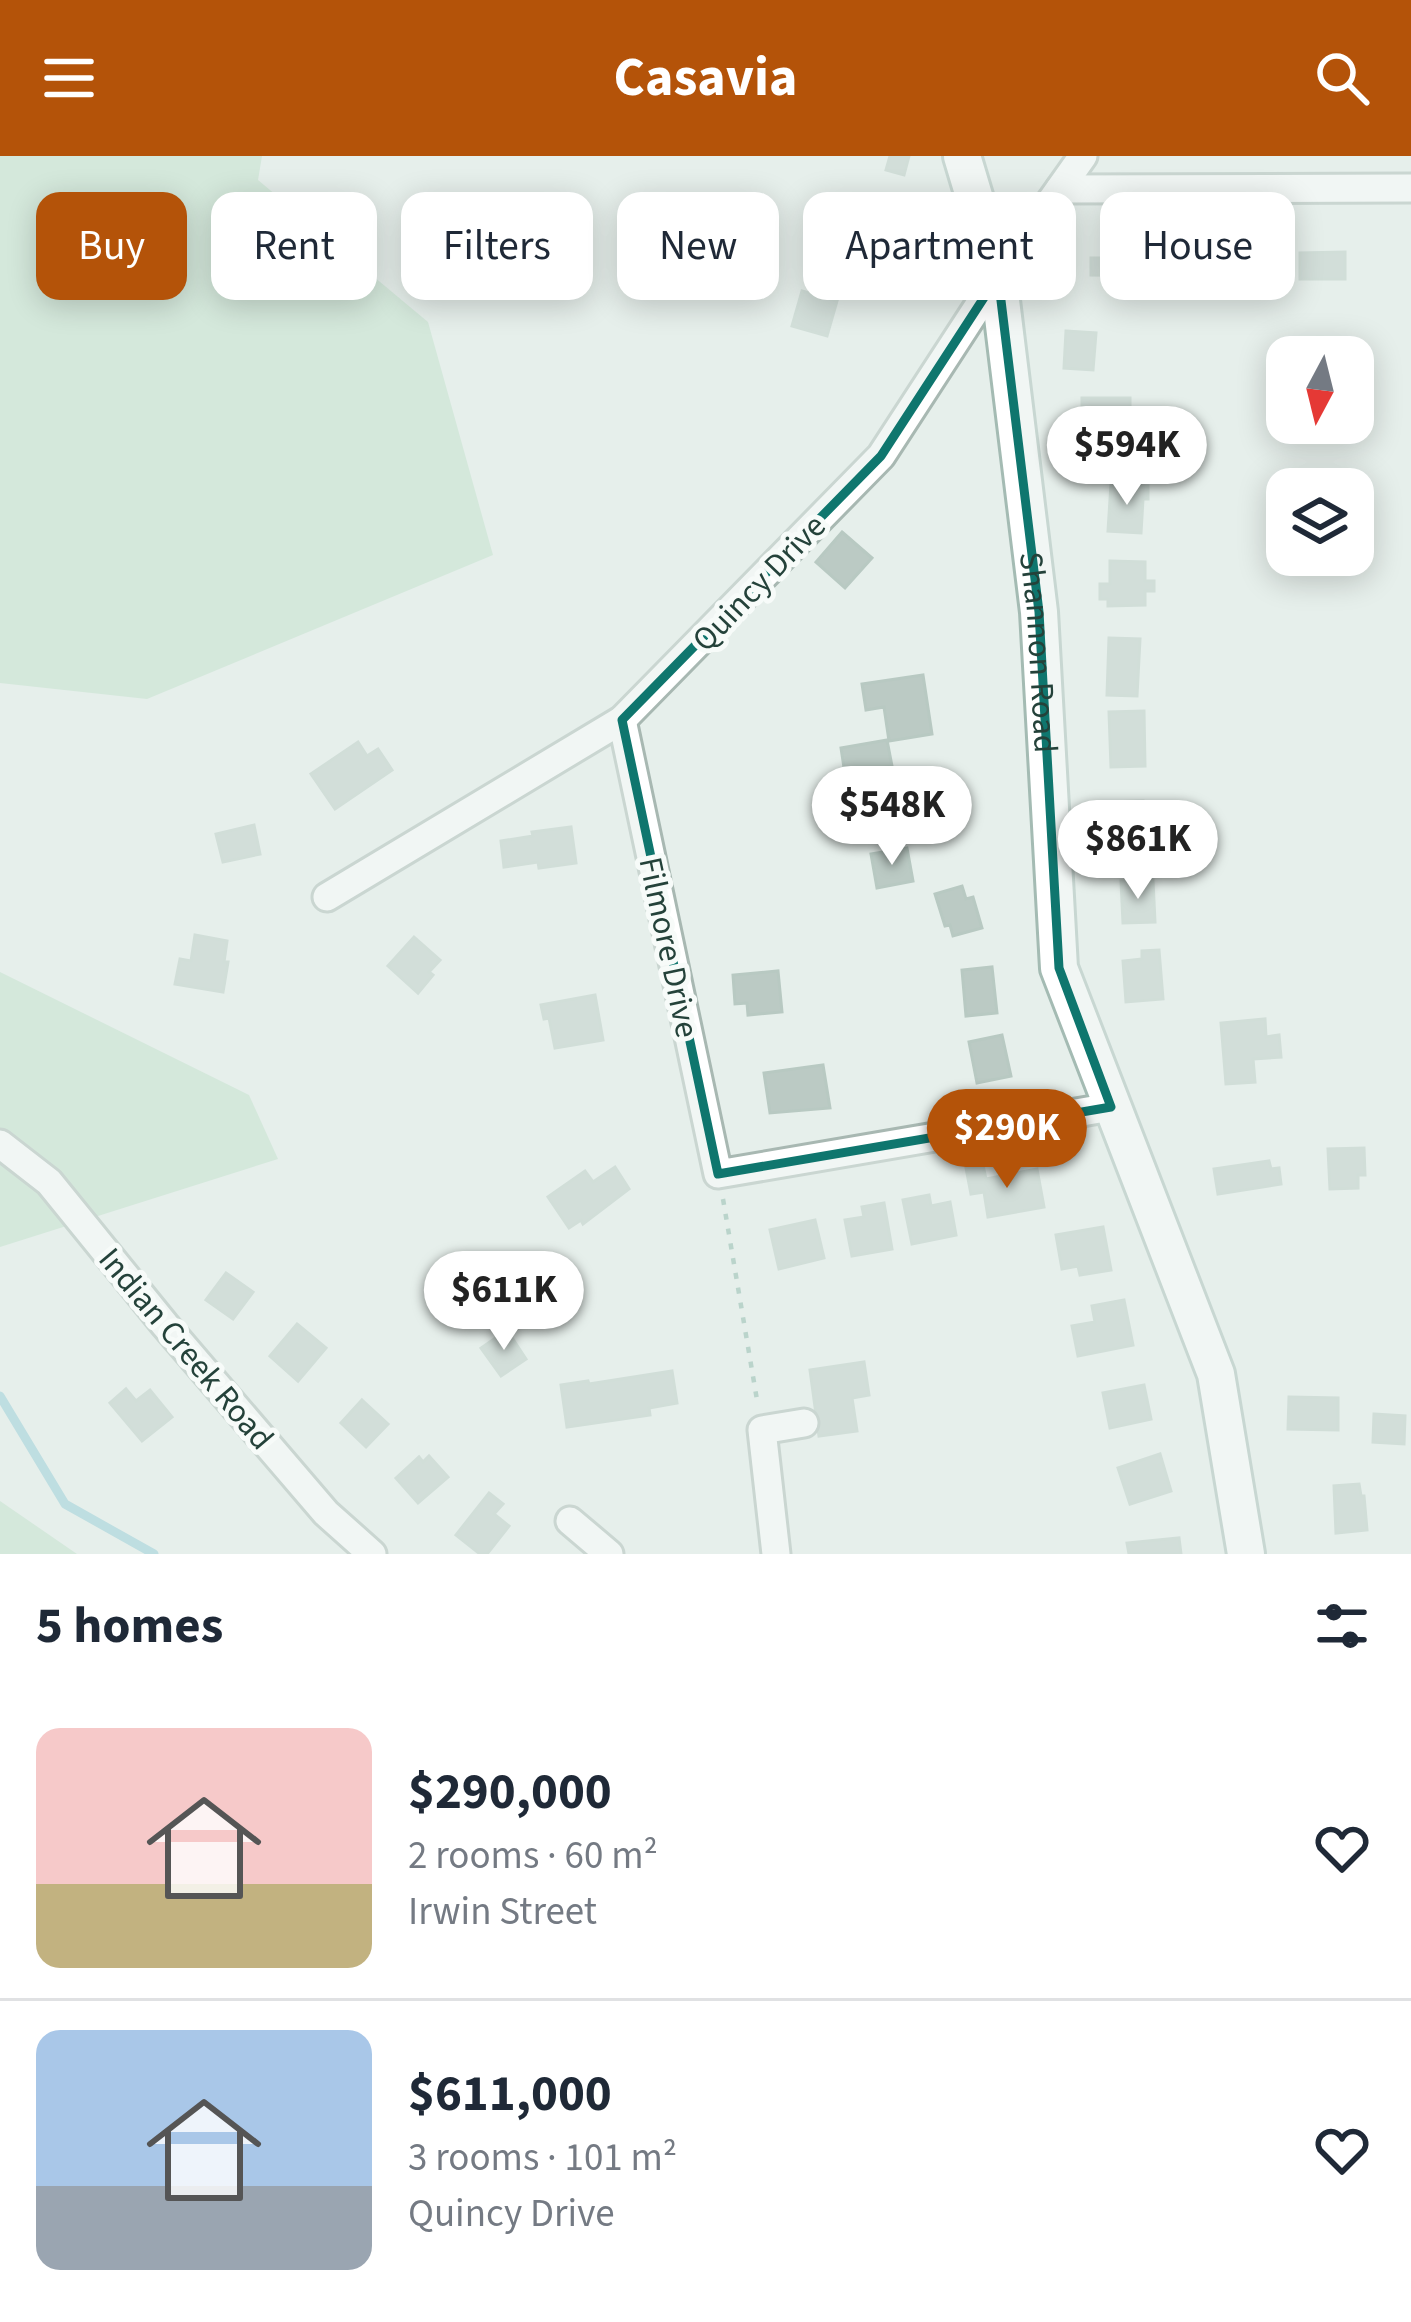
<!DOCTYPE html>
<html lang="en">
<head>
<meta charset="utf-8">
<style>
  :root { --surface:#fff; --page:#f6f6f7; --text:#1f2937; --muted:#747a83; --line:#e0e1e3; --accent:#b45309 }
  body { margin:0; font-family:"Source Sans 3",sans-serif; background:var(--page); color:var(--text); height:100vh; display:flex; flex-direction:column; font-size:45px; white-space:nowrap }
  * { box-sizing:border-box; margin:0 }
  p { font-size:39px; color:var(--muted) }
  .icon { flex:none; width:66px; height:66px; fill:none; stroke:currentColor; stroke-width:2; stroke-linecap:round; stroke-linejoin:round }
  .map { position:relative; height:1398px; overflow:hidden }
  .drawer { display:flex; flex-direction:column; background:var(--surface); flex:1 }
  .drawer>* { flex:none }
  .top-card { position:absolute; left:36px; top:36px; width:1341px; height:108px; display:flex; gap:24px }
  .needle { width:78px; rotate:187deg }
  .tools { position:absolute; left:1266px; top:180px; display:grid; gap:24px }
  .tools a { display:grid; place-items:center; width:108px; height:108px; border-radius:24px; background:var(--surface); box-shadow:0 6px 30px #0003; font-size:60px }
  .price { position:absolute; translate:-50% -102px; padding:0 27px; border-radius:42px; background:#fff; color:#222; font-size:39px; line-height:78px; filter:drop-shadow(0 3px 6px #0008) }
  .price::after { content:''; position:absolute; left:50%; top:72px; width:36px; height:27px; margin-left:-18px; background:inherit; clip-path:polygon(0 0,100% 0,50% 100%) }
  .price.current { background:var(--accent); color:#fff }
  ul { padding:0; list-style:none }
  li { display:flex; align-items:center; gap:36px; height:300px; padding:0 36px }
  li+li { border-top:3px solid var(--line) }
  li span { display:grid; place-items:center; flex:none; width:336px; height:240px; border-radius:24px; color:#555 }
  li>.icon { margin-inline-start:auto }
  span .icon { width:144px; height:144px; fill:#fffc; stroke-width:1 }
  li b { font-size:51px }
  h2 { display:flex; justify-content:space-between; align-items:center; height:144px; padding:0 36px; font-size:51px }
  .tag { padding:0 42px; border-radius:24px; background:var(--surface); box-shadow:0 6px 30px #0003; font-size:42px; line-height:108px }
  .tag.current { background:var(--accent); color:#fff }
  header { display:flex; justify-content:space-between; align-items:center; height:156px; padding:0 36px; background:var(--accent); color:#fff; font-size:54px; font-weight:700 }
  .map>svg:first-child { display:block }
  .green { fill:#bfe0c8 }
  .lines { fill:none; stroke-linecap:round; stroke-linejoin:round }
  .stream { stroke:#8ec9d4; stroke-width:9 }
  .building { fill:#bbcac4; stroke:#b8c9c2; stroke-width:3 }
  .street-casing { stroke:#a8b8b2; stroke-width:33 }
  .secondary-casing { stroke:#a4bbb3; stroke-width:42 }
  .path { stroke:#86b3a5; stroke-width:4.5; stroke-dasharray:6 9; stroke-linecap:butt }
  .street { stroke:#fff; stroke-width:27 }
  .secondary { stroke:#fff; stroke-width:36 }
  .marked { fill:none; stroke:#0f766e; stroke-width:9; stroke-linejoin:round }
  .labels { text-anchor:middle; stroke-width:10; stroke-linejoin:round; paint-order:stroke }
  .street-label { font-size:33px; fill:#24423a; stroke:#f7fbf9 }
</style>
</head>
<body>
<header><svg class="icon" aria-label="menu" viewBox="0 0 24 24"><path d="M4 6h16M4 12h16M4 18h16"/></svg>Casavia<svg class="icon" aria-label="search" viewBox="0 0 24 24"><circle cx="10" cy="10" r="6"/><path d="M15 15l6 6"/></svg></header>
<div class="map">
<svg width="1411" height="1398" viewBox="0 0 1411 1398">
  <rect width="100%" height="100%" fill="#e6efeb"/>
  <!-- green -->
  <g class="green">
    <path d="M0,0H262L258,24L428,166L493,399L147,543L0,527Z"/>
    <path d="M0,816L249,939L278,1003L0,1091Z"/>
    <path d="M0,1344V1345L77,1398H0Z"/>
  </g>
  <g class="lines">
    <!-- stream -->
    <path class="stream" d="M0,1240L65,1348L154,1398"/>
  </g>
  <!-- building -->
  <g class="building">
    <path d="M890,0H909L904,19L886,14Z"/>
    <path d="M858,38L860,48L889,40L903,96L858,107L852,83L828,89L817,48Z"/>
    <path d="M1103,88L1158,89L1157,120L1091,119V102H1103Z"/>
    <path d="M1280,93L1281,129H1261L1262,124H1250V134L1209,135V104H1226L1225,94Z"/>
    <path d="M1345,96V123H1300V97Z"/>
    <path d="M802,135L837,145L827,180L792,170Z"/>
    <path d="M1066,175L1096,177L1093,214L1064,212Z"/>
    <path d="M1082,242H1130V307H1095L1094,268H1082Z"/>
    <path d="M1111,328L1148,330V343H1143L1141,377L1108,375Z"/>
    <path d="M842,376L872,402L845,432L816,406Z"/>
    <path d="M1110,405L1145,406V425H1154V435H1145V449L1108,450V443H1100V428H1110Z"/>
    <path d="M1109,482L1140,483L1137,540L1107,539Z"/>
    <path d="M923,519L932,578L889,585L884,551L866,554L862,528Z"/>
    <path d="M1144,555L1145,610L1111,611L1109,556Z"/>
    <path d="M887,584L892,610L845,618L841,592Z"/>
    <path d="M358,586L367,600L378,593L392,614L335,653L311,618Z"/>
    <path d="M945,628L948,655H943L945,680L910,683L907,657L898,658L896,634Z"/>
    <path d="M1143,645L1144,678L1104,679L1103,646Z"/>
    <path d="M254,669L260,698L223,706L216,678Z"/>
    <path d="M571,671L576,707L539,712L538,706L504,711L501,685L533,680L532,676Z"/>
    <path d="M907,692L913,725L877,732L871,698Z"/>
    <path d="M1153,724L1155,766L1123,767L1121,725Z"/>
    <path d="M962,730L966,743L973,741L982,772L953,780L950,769L945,770L935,738Z"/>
    <path d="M195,779L227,785L224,806H228L223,836L175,828L180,803L191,805Z"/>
    <path d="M414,781L440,804L429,816L433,819L418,837L388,810Z"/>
    <path d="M1159,794L1163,843L1126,846L1123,805L1142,803V795Z"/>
    <path d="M992,811L997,857L966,860L962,814Z"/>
    <path d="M778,815L782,856L748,859L747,847L735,848L733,819Z"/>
    <path d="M595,839L603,884L555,892L549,862L544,863L541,849Z"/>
    <path d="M1265,863L1266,881L1279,879L1281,901L1253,903L1255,926L1226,928L1221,867Z"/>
    <path d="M1002,879L1011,920L977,927L969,886Z"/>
    <path d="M823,909L830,952L770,957L764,917Z"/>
    <path d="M1364,992L1365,1019H1358V1032L1330,1033L1328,993Z"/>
    <path d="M1269,1005L1271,1013L1279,1012L1281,1028L1218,1038L1214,1013Z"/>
    <path d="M983,1009L986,1023L1037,1013L1044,1051L988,1061L984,1036L971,1038L966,1012Z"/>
    <path d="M615,1011L629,1033L583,1068L581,1064L569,1072L548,1041L585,1015L593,1026Z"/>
    <path d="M929,1039L931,1050L950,1046L956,1079L912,1088L903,1044Z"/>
    <path d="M884,1047L892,1093L852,1100L845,1064L864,1061L862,1051Z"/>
    <path d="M815,1064L824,1102L779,1113L770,1074Z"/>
    <path d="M1103,1071L1111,1114L1080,1119L1078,1110L1062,1113L1056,1079Z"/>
    <path d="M226,1117L253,1136L233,1163L206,1144Z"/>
    <path d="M1124,1144L1133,1189L1078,1200L1072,1170L1095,1166L1092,1150Z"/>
    <path d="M297,1168L326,1192L298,1225L270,1200Z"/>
    <path d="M507,1174L526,1203L501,1220L481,1192Z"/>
    <path d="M864,1206L869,1239L852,1242L857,1275L819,1280L810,1214Z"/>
    <path d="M672,1215L677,1247L649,1252L650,1259L567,1271L561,1229L588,1225L589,1228Z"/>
    <path d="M1144,1229L1151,1263L1110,1272L1103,1237Z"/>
    <path d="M126,1233L136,1245L150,1234L172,1261L142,1285L110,1247Z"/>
    <path d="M1289,1241L1338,1242V1274L1288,1273Z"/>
    <path d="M362,1244L388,1268L366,1291L341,1267Z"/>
    <path d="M1374,1258L1405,1260L1404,1288L1373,1286Z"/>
    <path d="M1160,1298L1171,1335L1130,1348L1118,1312Z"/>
    <path d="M429,1300L448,1321L418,1347L396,1322L419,1301L423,1306Z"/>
    <path d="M1359,1328L1361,1340H1364L1367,1374L1336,1377L1334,1330Z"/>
    <path d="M489,1337L503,1348L494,1358L509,1370L487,1398H480L456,1379Z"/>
    <path d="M1179,1382L1181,1398H1129L1127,1387Z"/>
  </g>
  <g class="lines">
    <defs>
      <g id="street">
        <path d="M1060,33L1411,32"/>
        <path d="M622,564L718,1018L1111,951"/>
        <path d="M327,741L622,564L881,300L998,120L1083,0"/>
        <path d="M0,988L49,1026L165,1169L326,1357L372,1398"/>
        <path d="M570,1365L609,1398"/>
        <path d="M776,1398L762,1274L804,1267"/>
      </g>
      <g id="secondary">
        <path id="s1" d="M962,0L998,120L1039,456L1059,812L1216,1218L1246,1398"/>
      </g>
    </defs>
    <!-- street casing -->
    <use href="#street" class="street-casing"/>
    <!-- secondary casing -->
    <use href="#secondary" class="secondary-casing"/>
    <!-- path -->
    <path class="path" d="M723,1043L757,1244"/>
    <!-- street -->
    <use href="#street" class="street"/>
    <!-- secondary -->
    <use href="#secondary" class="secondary"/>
  </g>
  <!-- marked area -->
  <path d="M0 0H1411V1398H0ZM998,120L1039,456L1059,812L1111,951L718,1018L622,564L881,300Z" fill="#e6efeb" fill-opacity=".55" fill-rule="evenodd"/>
  <path class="marked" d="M998,120L1039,456L1059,812L1111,951L718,1018L622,564L881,300Z"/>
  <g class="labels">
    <!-- street labels -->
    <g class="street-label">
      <text transform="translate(758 426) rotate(-46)" y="12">Quincy Drive</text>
      <text dy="12" stroke="none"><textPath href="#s1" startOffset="504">Shannon Road</textPath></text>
      <text transform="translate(670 791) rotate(78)" y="12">Filmore Drive</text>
      <text transform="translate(187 1192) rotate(50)" y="12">Indian Creek Road</text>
    </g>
  </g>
</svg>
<div class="tools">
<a><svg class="needle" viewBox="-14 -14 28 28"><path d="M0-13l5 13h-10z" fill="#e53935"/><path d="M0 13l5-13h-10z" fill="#747a83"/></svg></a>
<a><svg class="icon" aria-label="layers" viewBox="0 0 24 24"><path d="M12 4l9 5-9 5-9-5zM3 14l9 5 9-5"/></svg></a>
</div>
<b class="price" style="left:1127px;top:352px">$594K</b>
<b class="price" style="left:892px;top:712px">$548K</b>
<b class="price" style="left:1138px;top:746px">$861K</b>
<b class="price current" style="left:1007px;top:1035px">$290K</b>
<b class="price" style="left:504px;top:1197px">$611K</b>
<div class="top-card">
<a class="tag current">Buy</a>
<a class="tag">Rent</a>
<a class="tag">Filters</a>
<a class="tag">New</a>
<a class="tag">Apartment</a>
<a class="tag">House</a>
</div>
</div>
<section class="drawer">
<h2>5 homes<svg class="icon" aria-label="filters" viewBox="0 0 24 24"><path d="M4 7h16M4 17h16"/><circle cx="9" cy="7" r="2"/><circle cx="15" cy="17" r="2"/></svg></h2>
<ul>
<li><span style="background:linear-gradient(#f6c9c9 65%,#c2b280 0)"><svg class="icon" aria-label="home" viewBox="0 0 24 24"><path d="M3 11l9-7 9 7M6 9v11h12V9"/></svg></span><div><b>$290,000</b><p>2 rooms · 60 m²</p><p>Irwin Street</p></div><svg class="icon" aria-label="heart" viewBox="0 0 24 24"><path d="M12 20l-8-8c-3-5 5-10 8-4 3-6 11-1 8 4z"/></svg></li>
<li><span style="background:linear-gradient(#a9c7e8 65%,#9aa5b1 0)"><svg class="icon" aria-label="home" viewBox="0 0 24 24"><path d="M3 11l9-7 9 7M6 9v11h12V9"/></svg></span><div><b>$611,000</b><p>3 rooms · 101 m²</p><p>Quincy Drive</p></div><svg class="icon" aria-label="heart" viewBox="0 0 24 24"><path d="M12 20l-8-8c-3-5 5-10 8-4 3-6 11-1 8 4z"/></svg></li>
</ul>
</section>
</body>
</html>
